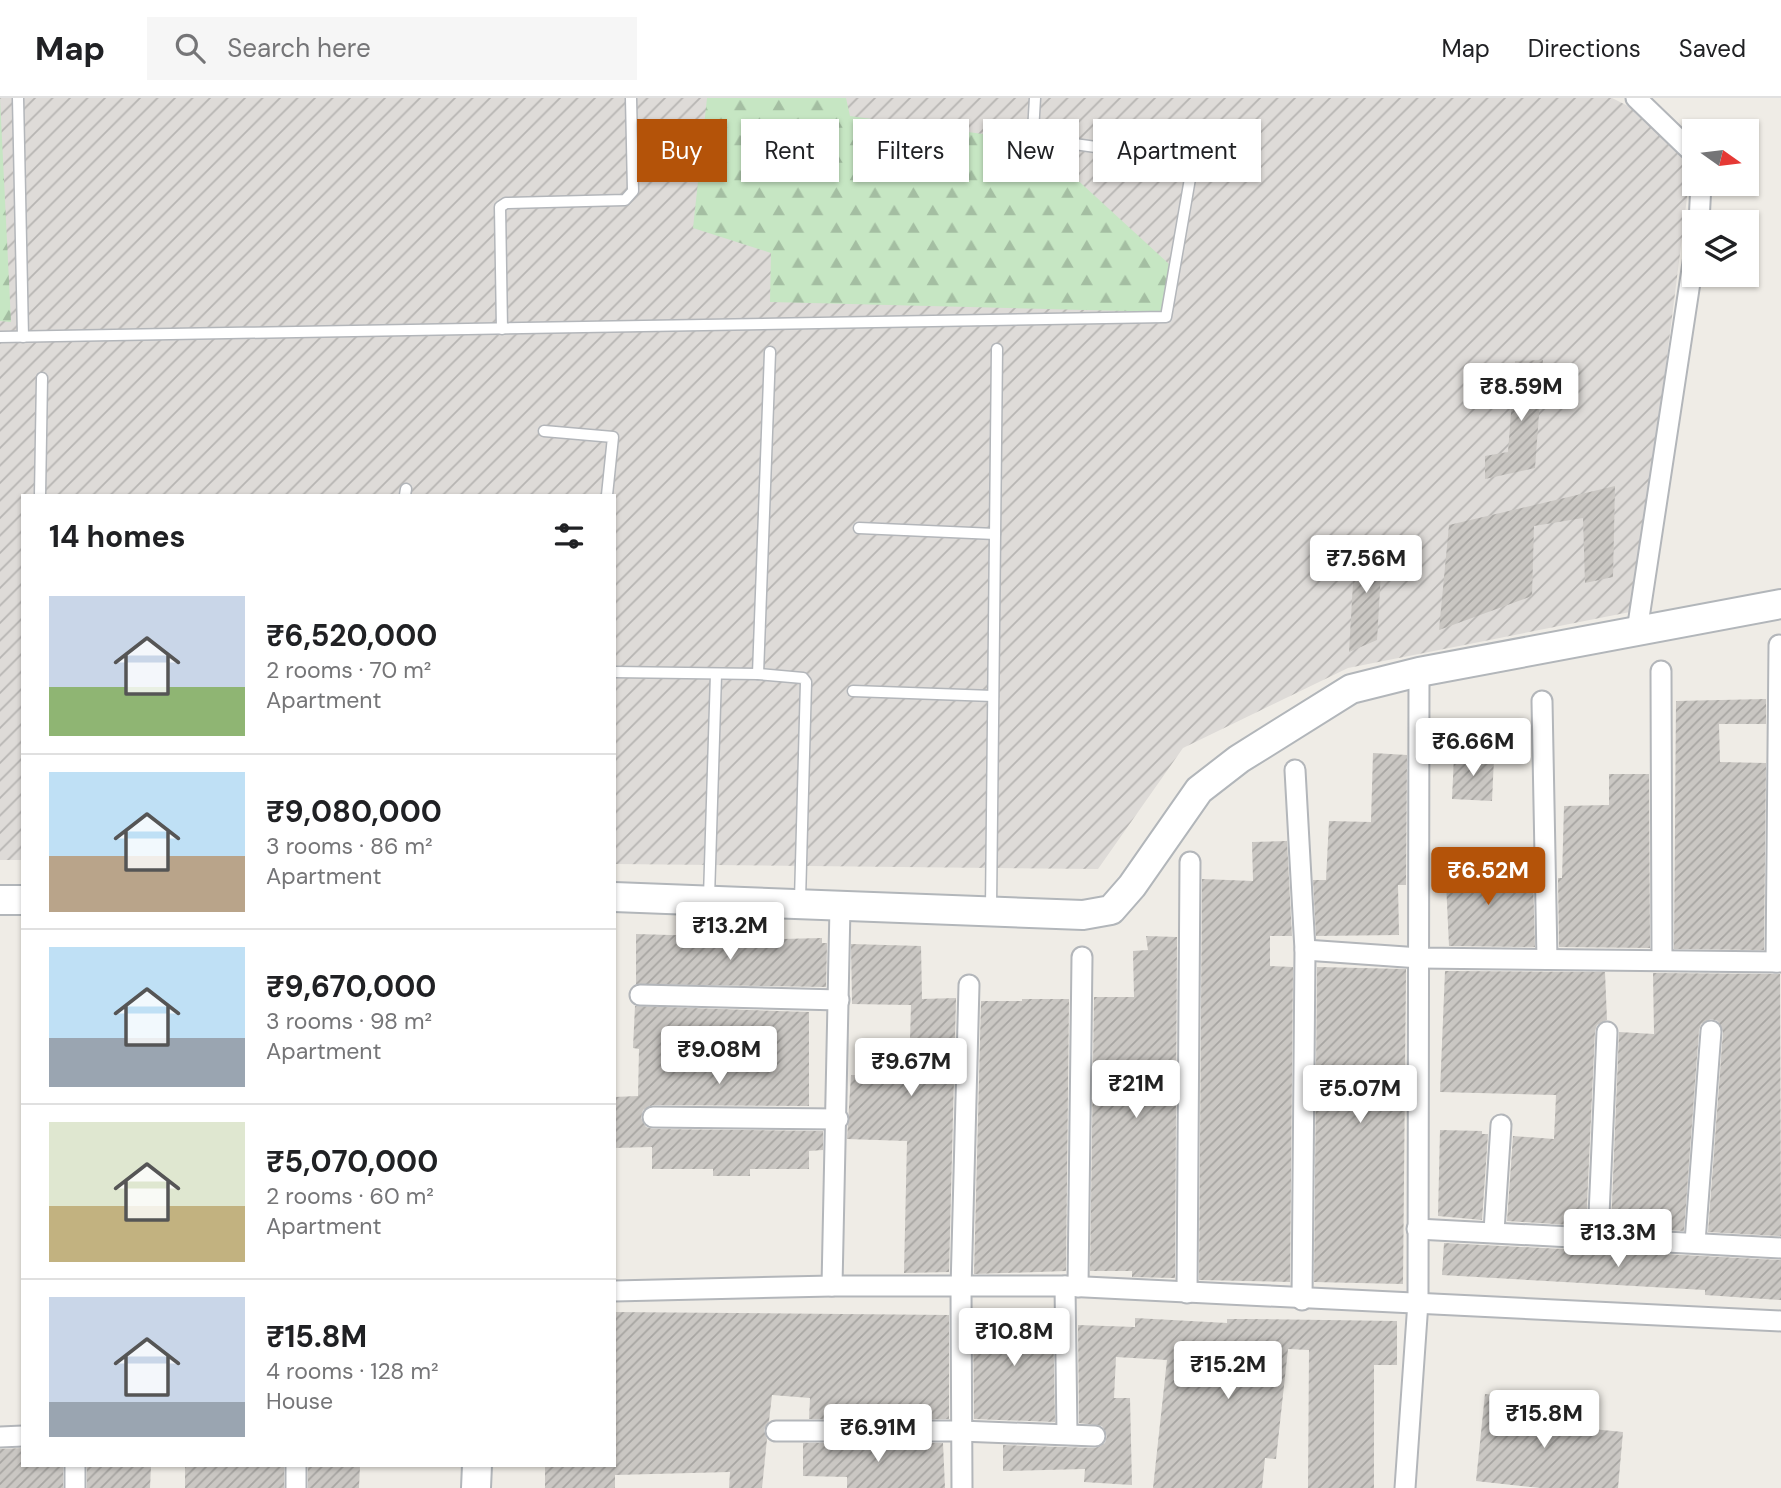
<!DOCTYPE html>
<html lang="en">
<head>
<meta charset="utf-8">
<style>
  :root { --surface:#fff; --page:#f6f6f6; --text:#202124; --muted:#757577; --line:#e0e0e0; --accent:#b45309 }
  body { margin:0; font-family:"DM Sans",sans-serif; background:var(--page); color:var(--text); height:100vh; display:flex; flex-direction:column; font-size:26px; white-space:nowrap }
  * { box-sizing:border-box; margin:0 }
  p { font-size:23px; color:var(--muted) }
  .icon { flex:none; width:38px; height:38px; fill:none; stroke:currentColor; stroke-width:2; stroke-linecap:round; stroke-linejoin:round }
  .map { position:relative; flex:1; overflow:hidden }
  .panel { position:absolute; left:21px; top:396px; width:595px; height:973px; display:flex; flex-direction:column; background:var(--surface); border-radius:0px; box-shadow:0 2px 5px #0004 }
  .panel>* { flex:none }
  .top-card { position:absolute; left:637px; top:21px; width:665px; height:63px; display:flex; gap:14px }
  .needle { width:46px; rotate:104deg }
  .buttons { position:absolute; left:1682px; top:21px; display:grid; gap:14px }
  .buttons a { display:grid; place-items:center; width:77px; height:77px; border-radius:0px; background:var(--surface); box-shadow:0 2px 5px #0004; font-size:35px }
  .price { position:absolute; translate:-50% -60px; padding:0 16px; border-radius:7px; background:#fff; color:#222; font-size:23px; line-height:46px; filter:drop-shadow(0 2px 4px #0008) }
  .price::after { content:''; position:absolute; left:50%; top:42px; width:21px; height:16px; margin-left:-10px; background:inherit; clip-path:polygon(0 0,100% 0,50% 100%) }
  .price.current { background:var(--accent); color:#fff }
  ul { padding:0; list-style:none }
  li { display:flex; align-items:center; gap:21px; height:175px; padding:0 28px }
  li+li { border-top:2px solid var(--line) }
  li span { display:grid; place-items:center; flex:none; width:196px; height:140px; border-radius:0px; color:#555 }
  li>.icon { margin-inline-start:auto }
  span .icon { width:84px; height:84px; fill:#fffc; stroke-width:1 }
  li b { font-size:30px }
  h2 { display:flex; justify-content:space-between; align-items:center; height:84px; padding:0 28px; font-size:30px }
  .chip { padding:0 24px; border-radius:0px; background:var(--surface); box-shadow:0 2px 5px #0004; font-size:24px; line-height:63px }
  .chip.current { background:var(--accent); color:#fff }
  header { display:flex; align-items:center; gap:42px; box-sizing:border-box; height:98px; padding:0 35px; background:var(--surface); border-bottom:2px solid var(--line) }
  header strong { font-size:33px }
  nav { display:flex; gap:38px; margin-inline-start:auto; font-size:24px }
  .search { width:490px; height:63px; background:var(--page); display:flex; align-items:center; gap:18px; box-sizing:border-box; padding:0 24px; border-radius:0px; color:var(--muted); font-size:26px }
  .map>svg:first-child { display:block }
  .industrial { fill:url(#industrial-furrows) }
  .forest { fill:url(#forest-firs) }
  .building { fill:url(#building-hatch) }
  .lines { fill:none; stroke-linecap:round; stroke-linejoin:round }
  .lane-casing { stroke:#b3b6ba; stroke-width:13 }
  .street-casing { stroke:#b3b6ba; stroke-width:23 }
  .secondary-casing { stroke:#b2b6ba; stroke-width:32 }
  .lane { stroke:#fff; stroke-width:10 }
  .street { stroke:#fff; stroke-width:19 }
  .secondary { stroke:#fff; stroke-width:28 }
</style>
</head>
<body>
<header>
<strong>Map</strong>
<div class="search"><svg class="icon" aria-label="search" viewBox="0 0 24 24"><circle cx="10" cy="10" r="6"/><path d="M15 15l6 6"/></svg>Search here</div>
<nav><a>Map</a><a>Directions</a><a>Saved</a></nav>
</header>
<div class="map">
<svg width="1781" height="1390" viewBox="0 0 1781 1390">
  <defs>
    <pattern id="industrial-furrows" width="10" height="10" patternUnits="userSpaceOnUse" patternTransform="scale(1.75)"><rect width="10" height="10" fill="#dedbd8"/><path d="M-1 1l2-2M0 10L10 0M9 11l2-2" fill="none" stroke="#b7b5b3"/></pattern>
    <pattern id="forest-firs" width="22" height="20" patternUnits="userSpaceOnUse" patternTransform="scale(1.75)"><rect width="22" height="20" fill="#c6e6c3"/><path d="M5 1l3.5 6h-7zM16 11l3.5 6h-7z" fill="#a4bea2"/></pattern>
    <pattern id="building-hatch" width="6" height="6" patternUnits="userSpaceOnUse" patternTransform="scale(1.75)"><rect width="6" height="6" fill="#cac7c3"/><path d="M-1 1l2-2M0 6l6-6M5 7l2-2" fill="none" stroke="#a7a5a2"/></pattern>
  </defs>
  <rect width="100%" height="100%" fill="#efece6"/>
  <!-- industrial -->
  <path class="industrial" d="M0,0H1612L1664,26L1690,76L1635,513L1348,570L1183,650L1098,771L614,766V397H23V762H0Z"/>
  <!-- forest -->
  <g class="forest">
    <path d="M0,0L11,224L0,223Z"/>
    <path d="M707,0H846L850,18L1035,43L1169,166L1164,214L770,204L771,155L693,130Z"/>
  </g>
  <!-- building -->
  <g class="building">
    <path d="M1543,262L1535,370L1485,381V358L1508,354L1515,263Z"/>
    <path d="M1615,388L1613,479L1585,485L1583,420L1534,428L1532,498L1439,532L1449,427Z"/>
    <path d="M1383,441L1377,542L1349,554L1355,451Z"/>
    <path d="M1766,601V626H1719L1720,664L1766,665L1764,852L1674,851L1676,603Z"/>
    <path d="M1373,655L1407,657L1406,787H1398L1399,837L1316,838L1313,782H1326L1329,723L1371,724Z"/>
    <path d="M1454,658L1494,660L1492,703L1452,701Z"/>
    <path d="M1609,676H1649L1650,850L1559,849L1558,780H1562L1564,708L1609,707Z"/>
    <path d="M1287,743L1292,838H1270V868L1293,869L1290,1184L1199,1182L1202,781L1253,783L1252,744Z"/>
    <path d="M1489,760L1490,781L1533,780L1535,849L1449,848L1445,763Z"/>
    <path d="M636,836L705,838V843L822,840V845H827L826,889L636,886Z"/>
    <path d="M1146,838L1177,839L1175,1180L1132,1179V1173H1090L1094,899H1134L1133,853L1148,852Z"/>
    <path d="M851,846L921,848L922,901L956,900L949,1174L904,1175L907,1043L847,1041L851,977L909,978L911,907L852,906Z"/>
    <path d="M1317,869L1406,871L1403,1186L1314,1184Z"/>
    <path d="M1445,873L1605,874L1607,922L1597,927L1595,933L1586,1128L1507,1123L1513,1038L1554,1041L1556,997L1440,994Z"/>
    <path d="M1653,875L1780,876L1781,1138L1708,1134L1723,934L1718,923L1711,921L1701,926L1699,932L1684,1133L1611,1129L1619,934L1654,936Z"/>
    <path d="M1022,901H1069L1066,1173L974,1176L981,903H1022Z"/>
    <path d="M635,908L809,914V1008L653,1007L643,1012L641,1020L646,1029L653,1031L823,1033V1052L809,1053V1071H750V1078H713V1071H652V1049L614,1050V999L638,998L639,951L633,950Z"/>
    <path d="M1440,1032L1482,1033V1036H1488L1482,1122L1438,1118Z"/>
    <path d="M1444,1145L1781,1162V1202L1705,1197V1192L1442,1177Z"/>
    <path d="M614,1214L949,1217V1321H809L810,1300L772,1297L769,1323L764,1332L767,1341L762,1390H729L730,1374L615,1377V1390H545V1367H614Z"/>
    <path d="M973,1216L1053,1218L1055,1324L974,1321Z"/>
    <path d="M1135,1220L1227,1225V1221H1248L1397,1223V1267H1374V1390H1308L1309,1252L1288,1251L1276,1361L1265,1360L1262,1390H1153L1167,1262L1116,1259L1114,1300H1130L1132,1387L1084,1384L1085,1371L1003,1373V1347L1095,1350L1105,1345L1107,1338L1102,1328L1079,1325L1078,1227L1135,1229Z"/>
    <path d="M1485,1296L1534,1301L1532,1325L1623,1334L1618,1390H1541L1476,1383Z"/>
    <path d="M803,1345H943L945,1390H847V1379L803,1378Z"/>
    <path d="M23,1350V1367H63V1390H0V1351Z"/>
    <path d="M87,1367H151L150,1390H87Z"/>
    <rect x="185" y="1367" width="99" height="23"/>
    <path d="M308,1367H360L359,1390H308Z"/>
  </g>
  <g class="lines">
    <defs>
      <g id="lane">
        <path d="M18,0L23,239"/>
        <path d="M502,231L500,109L506,105L625,102L633,93L631,0"/>
        <path d="M0,239L1166,219L1192,69L1188,62L1039,41L1033,34L1035,0"/>
        <path d="M544,333L613,339L607,397"/>
        <path d="M40,397L42,280"/>
        <path d="M405,397L406,391"/>
        <path d="M859,430L995,436"/>
        <path d="M614,574L758,576L803,580L806,584L800,802"/>
        <path d="M758,576L770,254"/>
        <path d="M853,593L993,598"/>
        <path d="M709,799L716,576"/>
        <path d="M991,810L997,251"/>
      </g>
      <g id="street">
        <path d="M1636,0L1694,56"/>
        <path d="M1699,124L1701,86"/>
        <path d="M1637,533L1694,158"/>
        <path d="M1661,573L1662,862"/>
        <path d="M1542,603L1547,861"/>
        <path d="M1295,672L1305,852L1302,1202"/>
        <path d="M1305,852L1420,860L1781,864"/>
        <path d="M1776,864L1779,547"/>
        <path d="M640,897L839,902"/>
        <path d="M653,1019L838,1021"/>
        <path d="M1417,1131L1781,1150"/>
        <path d="M1494,1133L1501,1027"/>
        <path d="M1598,1140L1607,934"/>
        <path d="M1695,1144L1711,933"/>
        <path d="M832,1188L840,809"/>
        <path d="M1065,1188L1067,1336"/>
        <path d="M1078,1189L1082,859"/>
        <path d="M614,1193L832,1188H1065L1781,1223"/>
        <path d="M1187,1195L1190,764"/>
        <path d="M776,1333H960L1095,1338"/>
        <path d="M0,1339L23,1338"/>
        <path d="M75,1390V1367"/>
        <path d="M296,1390V1367"/>
        <path d="M962,1390L961,1191L969,887"/>
        <path d="M1405,1390L1418,1204L1419,574"/>
      </g>
      <g id="secondary">
        <path d="M614,799L1083,817L1111,812L1132,788L1199,692L1239,661L1351,591L1419,574L1781,506"/>
        <path d="M0,802H23"/>
        <path d="M476,1390L477,1367"/>
      </g>
    </defs>
    <!-- lane casing -->
    <use href="#lane" class="lane-casing"/>
    <!-- street casing -->
    <use href="#street" class="street-casing"/>
    <!-- secondary casing -->
    <use href="#secondary" class="secondary-casing"/>
    <!-- lane -->
    <use href="#lane" class="lane"/>
    <!-- street -->
    <use href="#street" class="street"/>
    <!-- secondary -->
    <use href="#secondary" class="secondary"/>
  </g>
</svg>
<div class="buttons">
<a><svg class="needle" viewBox="-14 -14 28 28"><path d="M0-13l5 13h-10z" fill="#e53935"/><path d="M0 13l5-13h-10z" fill="#757577"/></svg></a>
<a><svg class="icon" aria-label="layers" viewBox="0 0 24 24"><path d="M12 4l9 5-9 5-9-5zM3 14l9 5 9-5"/></svg></a>
</div>
<b class="price" style="left:1521px;top:325px">₹8.59M</b>
<b class="price" style="left:1366px;top:497px">₹7.56M</b>
<b class="price" style="left:1473px;top:680px">₹6.66M</b>
<b class="price current" style="left:1488px;top:809px">₹6.52M</b>
<b class="price" style="left:730px;top:864px">₹13.2M</b>
<b class="price" style="left:719px;top:988px">₹9.08M</b>
<b class="price" style="left:911px;top:1000px">₹9.67M</b>
<b class="price" style="left:1136px;top:1022px">₹21M</b>
<b class="price" style="left:1360px;top:1027px">₹5.07M</b>
<b class="price" style="left:1618px;top:1171px">₹13.3M</b>
<b class="price" style="left:1014px;top:1270px">₹10.8M</b>
<b class="price" style="left:1228px;top:1303px">₹15.2M</b>
<b class="price" style="left:1544px;top:1352px">₹15.8M</b>
<b class="price" style="left:878px;top:1366px">₹6.91M</b>
<div class="top-card">
<a class="chip current">Buy</a>
<a class="chip">Rent</a>
<a class="chip">Filters</a>
<a class="chip">New</a>
<a class="chip">Apartment</a>
</div>
<section class="panel">
<h2>14 homes<svg class="icon" aria-label="filters" viewBox="0 0 24 24"><path d="M4 7h16M4 17h16"/><circle cx="9" cy="7" r="2"/><circle cx="15" cy="17" r="2"/></svg></h2>
<ul>
<li><span style="background:linear-gradient(#c9d6e8 65%,#8fb573 0)"><svg class="icon" aria-label="home" viewBox="0 0 24 24"><path d="M3 11l9-7 9 7M6 9v11h12V9"/></svg></span><div><b>₹6,520,000</b><p>2 rooms · 70 m²</p><p>Apartment</p></div></li>
<li><span style="background:linear-gradient(#bfe0f5 60%,#b9a48a 0)"><svg class="icon" aria-label="home" viewBox="0 0 24 24"><path d="M3 11l9-7 9 7M6 9v11h12V9"/></svg></span><div><b>₹9,080,000</b><p>3 rooms · 86 m²</p><p>Apartment</p></div></li>
<li><span style="background:linear-gradient(#bfe0f5 65%,#9aa5b1 0)"><svg class="icon" aria-label="home" viewBox="0 0 24 24"><path d="M3 11l9-7 9 7M6 9v11h12V9"/></svg></span><div><b>₹9,670,000</b><p>3 rooms · 98 m²</p><p>Apartment</p></div></li>
<li><span style="background:linear-gradient(#dfe7d0 60%,#c2b280 0)"><svg class="icon" aria-label="home" viewBox="0 0 24 24"><path d="M3 11l9-7 9 7M6 9v11h12V9"/></svg></span><div><b>₹5,070,000</b><p>2 rooms · 60 m²</p><p>Apartment</p></div></li>
<li><span style="background:linear-gradient(#c9d6e8 75%,#9aa5b1 0)"><svg class="icon" aria-label="home" viewBox="0 0 24 24"><path d="M3 11l9-7 9 7M6 9v11h12V9"/></svg></span><div><b>₹15.8M</b><p>4 rooms · 128 m²</p><p>House</p></div></li>
</ul>
</section>
</div>
</body>
</html>
